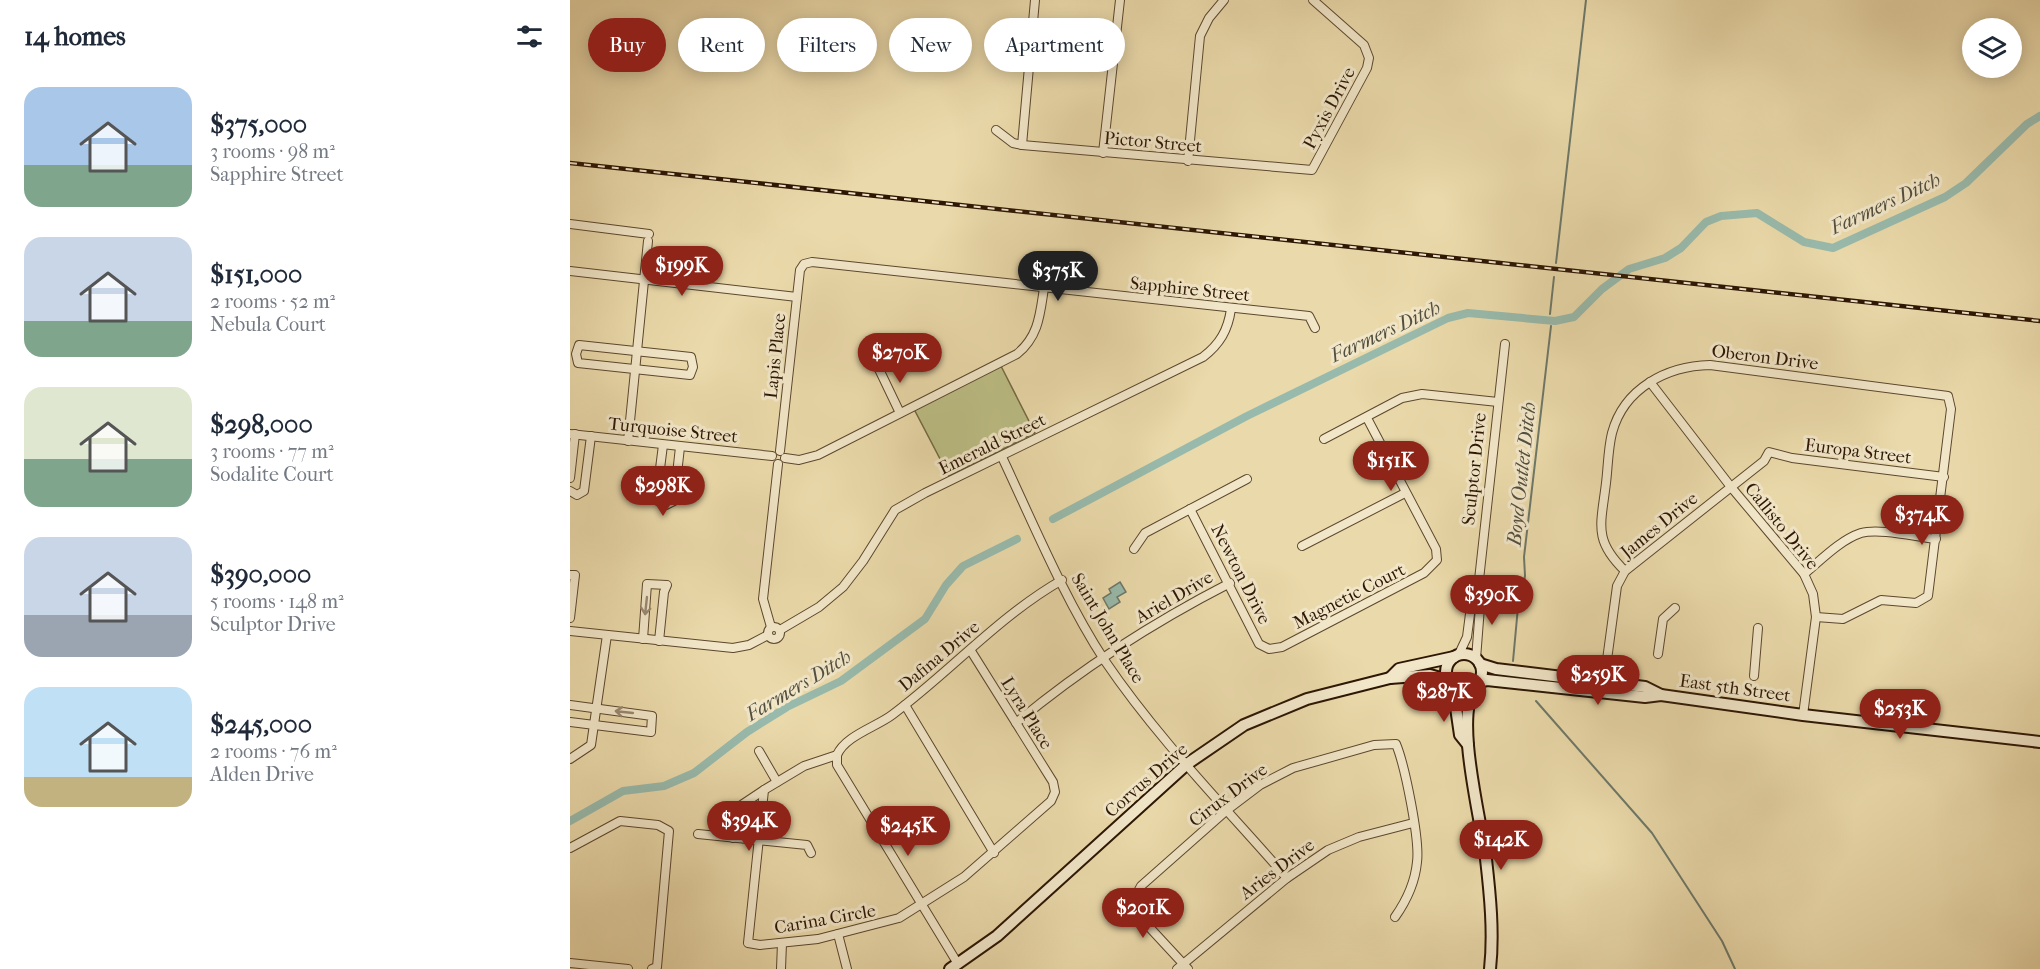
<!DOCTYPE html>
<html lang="en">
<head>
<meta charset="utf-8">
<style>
  :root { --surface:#fff; --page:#f2f2f3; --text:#1f2937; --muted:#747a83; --accent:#8f2418 }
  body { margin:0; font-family:"IM FELL French Canon",serif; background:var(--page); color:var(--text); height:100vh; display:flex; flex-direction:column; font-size:22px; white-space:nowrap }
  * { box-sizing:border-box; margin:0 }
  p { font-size:20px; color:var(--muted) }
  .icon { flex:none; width:33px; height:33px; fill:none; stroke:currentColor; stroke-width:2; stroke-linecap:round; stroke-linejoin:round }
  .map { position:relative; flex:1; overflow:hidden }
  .sheet { display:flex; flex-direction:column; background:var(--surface); width:570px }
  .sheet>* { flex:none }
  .hud { position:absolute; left:18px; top:18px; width:570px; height:54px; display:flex; gap:12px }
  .fabs { position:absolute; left:1392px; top:18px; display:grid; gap:12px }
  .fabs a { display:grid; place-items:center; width:60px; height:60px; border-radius:50%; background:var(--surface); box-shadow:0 3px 15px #0003; font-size:30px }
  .price { position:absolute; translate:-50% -51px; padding:0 14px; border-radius:21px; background:var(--accent); color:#fff; font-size:20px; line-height:39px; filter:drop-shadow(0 2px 3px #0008) }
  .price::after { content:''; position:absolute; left:50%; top:36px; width:18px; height:14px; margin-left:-9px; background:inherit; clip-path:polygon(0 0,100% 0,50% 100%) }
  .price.current { background:#222; color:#fff }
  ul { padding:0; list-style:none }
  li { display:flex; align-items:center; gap:18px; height:150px; padding:0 24px }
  li span { display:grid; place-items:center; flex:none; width:168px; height:120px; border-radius:18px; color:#555 }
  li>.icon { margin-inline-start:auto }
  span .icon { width:72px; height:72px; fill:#fffc; stroke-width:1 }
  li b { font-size:26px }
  h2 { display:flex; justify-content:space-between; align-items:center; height:72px; padding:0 24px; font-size:26px }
  .pill { padding:0 21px; border-radius:27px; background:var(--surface); box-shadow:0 3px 15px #0003; font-size:21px; line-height:54px }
  .pill.current { background:var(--accent); color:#fff }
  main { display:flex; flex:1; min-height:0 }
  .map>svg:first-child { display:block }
  .green { fill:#bcbe85; stroke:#746a44; stroke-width:1.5 }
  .water { fill:#98baac; stroke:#6d7869; stroke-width:1.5 }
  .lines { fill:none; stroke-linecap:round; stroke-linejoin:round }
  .stream { stroke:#6d7869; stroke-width:2 }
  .canal { stroke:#98baac; stroke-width:8 }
  .street-casing { stroke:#5c472e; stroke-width:10 }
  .secondary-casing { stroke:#2d1604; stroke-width:14 }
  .street { stroke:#f1e6c8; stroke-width:8 }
  .secondary { stroke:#f1e6c8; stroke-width:10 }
  .rail-casing { stroke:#2d1604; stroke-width:4.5 }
  .rail { stroke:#f1e6c8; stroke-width:2; stroke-dasharray:7; stroke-linecap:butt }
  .oneway { stroke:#998870 }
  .labels { text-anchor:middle; stroke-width:6; stroke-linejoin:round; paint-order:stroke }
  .street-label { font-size:18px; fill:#2d1604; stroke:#f1e6c8 }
  .water-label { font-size:20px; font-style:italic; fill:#524f3f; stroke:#f1e6c8 }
</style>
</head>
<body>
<main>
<section class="sheet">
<h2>14 homes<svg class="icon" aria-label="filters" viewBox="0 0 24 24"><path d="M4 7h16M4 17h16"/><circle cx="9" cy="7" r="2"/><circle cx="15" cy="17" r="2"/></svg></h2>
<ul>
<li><span style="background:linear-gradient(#a9c7e8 65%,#7fa58c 0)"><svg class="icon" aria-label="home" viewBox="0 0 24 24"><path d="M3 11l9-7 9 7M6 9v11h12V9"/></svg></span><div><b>$375,000</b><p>3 rooms · 98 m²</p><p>Sapphire Street</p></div></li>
<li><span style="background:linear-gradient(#c9d6e8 70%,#7fa58c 0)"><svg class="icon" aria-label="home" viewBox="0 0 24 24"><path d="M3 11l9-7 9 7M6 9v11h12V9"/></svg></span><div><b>$151,000</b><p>2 rooms · 52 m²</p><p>Nebula Court</p></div></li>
<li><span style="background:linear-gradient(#dfe7d0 60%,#7fa58c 0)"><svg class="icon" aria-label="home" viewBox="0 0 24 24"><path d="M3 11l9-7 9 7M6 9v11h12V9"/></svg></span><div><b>$298,000</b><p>3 rooms · 77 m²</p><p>Sodalite Court</p></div></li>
<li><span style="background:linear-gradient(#c9d6e8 65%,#9aa5b1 0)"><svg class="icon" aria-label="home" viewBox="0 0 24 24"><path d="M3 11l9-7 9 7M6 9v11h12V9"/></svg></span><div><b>$390,000</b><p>5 rooms · 148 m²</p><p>Sculptor Drive</p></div></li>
<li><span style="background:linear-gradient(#bfe0f5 75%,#c2b280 0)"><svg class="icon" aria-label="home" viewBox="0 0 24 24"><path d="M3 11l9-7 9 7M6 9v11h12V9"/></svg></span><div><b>$245,000</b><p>2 rooms · 76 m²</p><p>Alden Drive</p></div></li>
</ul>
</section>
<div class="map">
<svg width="1470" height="969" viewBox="0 0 1470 969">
  <rect width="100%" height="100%" fill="#ead9aa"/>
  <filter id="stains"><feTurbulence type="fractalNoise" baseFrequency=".00333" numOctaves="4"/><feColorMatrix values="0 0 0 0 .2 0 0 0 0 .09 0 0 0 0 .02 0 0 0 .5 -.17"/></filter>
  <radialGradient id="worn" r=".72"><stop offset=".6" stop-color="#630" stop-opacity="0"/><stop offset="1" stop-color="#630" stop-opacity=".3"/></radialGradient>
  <!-- green -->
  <path class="green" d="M431,366L465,433L379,476L344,409Z"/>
  <!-- water -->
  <path class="water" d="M550,582L556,592L547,597L550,602L539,609L533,598L541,593L539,589Z"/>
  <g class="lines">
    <!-- stream -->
    <g class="stream">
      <path d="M986,263L1016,0"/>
      <path d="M980,314L984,277"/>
      <path d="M943,661L948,607L955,576L954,557L981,326"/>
      <path d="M966,701L1082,833L1152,941L1165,969"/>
    </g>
    <!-- canal -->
    <g class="canal">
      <path d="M483,519L677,416L878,318L898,313L985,321L1004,317L1032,289L1059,269L1095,258L1111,248L1136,222L1151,216L1187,213L1234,242L1263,248L1375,197L1396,183L1457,124L1470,116"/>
      <path d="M0,821L53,791L94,786L124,773L177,732L217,707L271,681L355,619L376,585L393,566L447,539"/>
    </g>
    <defs>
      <g id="street">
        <path d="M426,130L443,143L452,145L742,170L797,68L799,58L794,45L743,0"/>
        <path d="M452,145L465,0"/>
        <path d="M533,153L550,0"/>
        <path d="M618,161L630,36L639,18L654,0"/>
        <path d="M0,224L79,234"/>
        <path d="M0,271L227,297"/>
        <path d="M9,345L121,357L123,367L120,375L8,363L6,354Z"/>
        <path d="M307,365L330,413"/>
        <path d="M1080,382L1161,487L1234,574L1243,594L1246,617L1233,715"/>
        <path d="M0,434L202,456"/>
        <path d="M754,439L832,398L852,394L928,402"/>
        <path d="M58,441L78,241"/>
        <path d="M93,445L86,500L96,505L104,501L110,447"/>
        <path d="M210,451L230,270L234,264L242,262L739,316L745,328"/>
        <path d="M432,457C463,523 495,600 535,661C588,739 655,807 717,878"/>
        <path d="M215,458L229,460L248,455L447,354C469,336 470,314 474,288"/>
        <path d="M0,478L5,434"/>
        <path d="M0,491L7,495L14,491L21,436"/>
        <path d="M620,509L689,644L699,649L712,647L854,573L867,560L866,549L797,418"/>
        <path d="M732,546L835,493"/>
        <path d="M564,549L575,533L677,479"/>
        <path d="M1055,571C1023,540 1031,525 1036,483C1038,467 1038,449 1042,433C1054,388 1097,366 1140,365L1378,396L1381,409L1358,596L1346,603L1311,600L1273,619L1246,617"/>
        <path d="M1234,574C1251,560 1270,540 1291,533C1310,528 1346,537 1366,539"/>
        <path d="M0,575H5L0,618"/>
        <circle cx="204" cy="633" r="6"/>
        <path d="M201,627L193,599L208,464"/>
        <path d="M210,630L249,607L273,587L293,561L325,510L355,493L633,357C650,344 658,330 661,309"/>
        <path d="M0,631L163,648L179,645L198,635"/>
        <path d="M73,639L77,584L97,585L94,592L89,641"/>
        <path d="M889,654L897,637L901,606L907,598L935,344"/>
        <path d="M1088,654L1093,619L1105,608"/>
        <path d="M906,659L910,607L907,598"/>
        <path d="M1184,676L1188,628"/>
        <path d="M1034,682L1047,586L1055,571L1194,461L1199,452L1222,458L1374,477"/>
        <path d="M0,705L82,716L81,732L0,722"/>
        <path d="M335,705L424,853"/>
        <path d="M446,723C512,668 584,622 660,583"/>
        <path d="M189,751L207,782"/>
        <path d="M267,755L234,766L194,790L178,943L190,945L248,939L329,918L394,877L481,801L485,792L483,782L401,651"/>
        <path d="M267,755C275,736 306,727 322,715C380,672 429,616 492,580"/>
        <path d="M267,755V765L388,964"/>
        <path d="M0,759L21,745L37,635"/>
        <path d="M128,834L237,845L241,853"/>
        <path d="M163,838L167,808L194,790"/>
        <path d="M0,848L50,821L88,825L99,831L87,967L82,969"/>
        <path d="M268,934L277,969"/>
        <path d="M0,963L58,969"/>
        <path d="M211,969L212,943"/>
        <path d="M607,969L717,878L758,850L789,837L843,823"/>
        <path d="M618,969L568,915L564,899L571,886L657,810L690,785L723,768L804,745L826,744C835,766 850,840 847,862C845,883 837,900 825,917"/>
      </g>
      <g id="secondary">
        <circle cx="894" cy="672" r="18"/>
        <path d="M910,664L926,669L1075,687L1091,695L1233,715L1470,742"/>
        <path d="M820,678L829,669L884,657"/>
        <path d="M910,682L917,680L1075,697L1091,695"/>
        <path d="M883,687L890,735L898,745"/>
        <path d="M905,687C884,718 911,819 916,859C920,894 924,933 920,969"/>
        <path d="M380,969L427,936L617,764L674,725L737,699L820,678L860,675L877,680"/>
      </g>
    </defs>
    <!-- street casing -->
    <use href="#street" class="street-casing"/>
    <!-- secondary casing -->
    <use href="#secondary" class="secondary-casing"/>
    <!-- street -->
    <use href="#street" class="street"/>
    <!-- secondary -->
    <use href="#secondary" class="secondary"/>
    <defs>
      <path id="rail" d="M0,163L1470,321"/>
    </defs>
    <!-- rail casing -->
    <use href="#rail" class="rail-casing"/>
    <!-- rail -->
    <use href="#rail" class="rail"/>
  </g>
  <!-- one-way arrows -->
  <defs><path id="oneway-shaft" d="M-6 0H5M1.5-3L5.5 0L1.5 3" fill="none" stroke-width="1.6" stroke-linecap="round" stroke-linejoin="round" transform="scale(1.5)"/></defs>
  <g class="oneway">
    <use href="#oneway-shaft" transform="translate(76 606) rotate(96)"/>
    <use href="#oneway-shaft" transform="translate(54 712) rotate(-174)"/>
  </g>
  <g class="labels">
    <!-- street labels -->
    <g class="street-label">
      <text transform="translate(759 108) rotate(-62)" y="6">Pyxis Drive</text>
      <text transform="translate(583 142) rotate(5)" y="6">Pictor Street</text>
      <text transform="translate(620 289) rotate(6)" y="6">Sapphire Street</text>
      <text transform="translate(205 356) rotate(-84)" y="6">Lapis Place</text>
      <text transform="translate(1195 357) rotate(7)" y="6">Oberon Drive</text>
      <text transform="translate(103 430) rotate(6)" y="6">Turquoise Street</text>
      <text transform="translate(422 444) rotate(-26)" y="6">Emerald Street</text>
      <text transform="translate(1288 451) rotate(7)" y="6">Europa Street</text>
      <text transform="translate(904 469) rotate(-84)" y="6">Sculptor Drive</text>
      <text transform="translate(1089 525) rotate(-39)" y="6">James Drive</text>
      <text transform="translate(1212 526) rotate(51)" y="6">Callisto Drive</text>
      <text transform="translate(671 574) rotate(63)" y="6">Newton Drive</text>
      <text transform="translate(779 596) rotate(-27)" y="6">Magnetic Court</text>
      <text transform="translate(604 597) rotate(-30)" y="6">Ariel Drive</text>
      <text transform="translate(538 628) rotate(59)" y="6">Saint John Place</text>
      <text transform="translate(369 656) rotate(-40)" y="6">Dafina Drive</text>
      <text transform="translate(1165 688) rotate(8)" y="6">East 5th Street</text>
      <text transform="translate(457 713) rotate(58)" y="6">Lyra Place</text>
      <text transform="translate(576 780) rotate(-41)" y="6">Corvus Drive</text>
      <text transform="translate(658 795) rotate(-37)" y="6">Cirux Drive</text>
      <text transform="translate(707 869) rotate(-37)" y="6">Aries Drive</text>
      <text transform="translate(255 919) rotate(-10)" y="6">Carina Circle</text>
    </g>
    <!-- water labels -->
    <g class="water-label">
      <text transform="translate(1315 203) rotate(-25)" y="7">Farmers Ditch</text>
      <text transform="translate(815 331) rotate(-25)" y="7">Farmers Ditch</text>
      <text transform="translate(951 474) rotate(-84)" y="7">Boyd Outlet Ditch</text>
      <text transform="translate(228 685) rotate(-31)" y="7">Farmers Ditch</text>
    </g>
  </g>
  <rect width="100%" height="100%" filter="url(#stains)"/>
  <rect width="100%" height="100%" fill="url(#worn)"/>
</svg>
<div class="fabs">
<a><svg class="icon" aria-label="layers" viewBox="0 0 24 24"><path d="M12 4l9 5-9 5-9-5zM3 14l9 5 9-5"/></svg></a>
</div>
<b class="price" style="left:112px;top:297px">$199K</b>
<b class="price current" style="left:488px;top:302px">$375K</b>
<b class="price" style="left:330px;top:384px">$270K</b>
<b class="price" style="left:821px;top:492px">$151K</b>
<b class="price" style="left:93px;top:517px">$298K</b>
<b class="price" style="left:1352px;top:546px">$374K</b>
<b class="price" style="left:922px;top:626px">$390K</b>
<b class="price" style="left:1028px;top:706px">$259K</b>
<b class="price" style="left:874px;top:723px">$287K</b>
<b class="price" style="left:1330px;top:740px">$253K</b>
<b class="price" style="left:179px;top:852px">$394K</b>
<b class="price" style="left:338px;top:857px">$245K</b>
<b class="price" style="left:931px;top:871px">$142K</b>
<b class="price" style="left:573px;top:939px">$201K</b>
<div class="hud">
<a class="pill current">Buy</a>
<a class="pill">Rent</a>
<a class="pill">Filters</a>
<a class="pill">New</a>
<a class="pill">Apartment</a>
</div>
</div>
</main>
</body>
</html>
